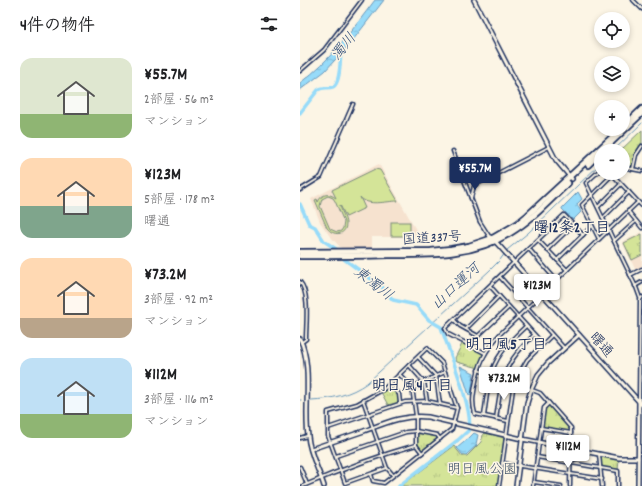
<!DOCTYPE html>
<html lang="ja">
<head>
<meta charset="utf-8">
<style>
  :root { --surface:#fff; --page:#f2f2f2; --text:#202124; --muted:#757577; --accent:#1b2f5e }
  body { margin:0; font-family:Dekko,"Klee One",sans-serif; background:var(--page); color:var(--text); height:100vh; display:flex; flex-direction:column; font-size:15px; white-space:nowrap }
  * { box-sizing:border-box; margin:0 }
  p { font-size:13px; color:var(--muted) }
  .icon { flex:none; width:22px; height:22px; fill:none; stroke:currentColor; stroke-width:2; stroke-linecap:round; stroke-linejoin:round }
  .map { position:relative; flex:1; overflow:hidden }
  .side { display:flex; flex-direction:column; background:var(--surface); width:300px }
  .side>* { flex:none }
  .buttons { position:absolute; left:294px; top:12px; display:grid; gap:8px }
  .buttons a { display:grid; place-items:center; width:36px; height:36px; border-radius:50%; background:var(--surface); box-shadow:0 2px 6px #0003; font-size:20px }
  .price { position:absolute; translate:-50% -34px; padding:0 9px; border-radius:4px; background:#fff; color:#222; font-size:13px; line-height:26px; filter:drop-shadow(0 1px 2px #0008) }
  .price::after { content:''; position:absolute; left:50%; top:24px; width:12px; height:9px; margin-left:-6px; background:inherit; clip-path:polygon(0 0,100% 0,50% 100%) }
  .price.active { background:var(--accent); color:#fff }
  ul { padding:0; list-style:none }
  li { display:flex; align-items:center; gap:12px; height:100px; padding:0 20px }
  li span { display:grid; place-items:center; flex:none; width:112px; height:80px; border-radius:12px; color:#555 }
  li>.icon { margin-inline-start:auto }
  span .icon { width:48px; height:48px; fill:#fffc; stroke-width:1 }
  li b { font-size:17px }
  h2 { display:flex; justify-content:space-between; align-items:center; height:48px; padding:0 20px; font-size:17px }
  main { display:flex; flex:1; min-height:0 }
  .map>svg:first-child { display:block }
  .built { fill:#f6e2cf }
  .green { fill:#d4e498; stroke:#788a7b; fill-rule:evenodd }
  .park { fill:url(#park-tufts); stroke:#788a7b }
  .water { fill:url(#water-ripples); stroke:#6596bb }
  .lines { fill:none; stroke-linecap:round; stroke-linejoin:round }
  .stream { stroke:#6596bb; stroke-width:1 }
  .river { stroke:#97dbf9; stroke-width:3.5 }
  .minor-casing { stroke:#1b2f5e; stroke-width:5 }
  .tertiary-casing { stroke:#1b2f5e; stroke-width:6 }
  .trunk-casing { stroke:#1b2f5e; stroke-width:8 }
  .minor { stroke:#fcf5e5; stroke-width:2 }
  .tertiary { stroke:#fcf5e5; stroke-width:3 }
  .trunk { stroke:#fcf5e5; stroke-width:4.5 }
  .labels { text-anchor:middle; stroke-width:3; stroke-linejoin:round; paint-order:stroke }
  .street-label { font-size:14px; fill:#1b2f5e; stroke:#fcf5e5 }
  .park-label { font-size:14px; fill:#40536a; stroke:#fcf5e5 }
  .water-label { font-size:15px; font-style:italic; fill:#34517d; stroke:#fcf5e5 }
  .neighbourhood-label { font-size:15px; font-weight:bold; fill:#1b2f5e; stroke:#fcf5e5 }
</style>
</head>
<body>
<main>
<section class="side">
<h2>4件の物件<svg class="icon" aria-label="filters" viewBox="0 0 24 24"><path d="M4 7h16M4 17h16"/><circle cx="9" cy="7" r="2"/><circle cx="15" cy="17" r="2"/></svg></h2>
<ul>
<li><span style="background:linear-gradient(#dfe7d0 70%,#8fb573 0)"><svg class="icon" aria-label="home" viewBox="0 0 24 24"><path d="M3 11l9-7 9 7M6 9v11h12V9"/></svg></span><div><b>¥55.7M</b><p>2部屋 · 56 m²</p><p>マンション</p></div></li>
<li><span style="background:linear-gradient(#ffd9b3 60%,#7fa58c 0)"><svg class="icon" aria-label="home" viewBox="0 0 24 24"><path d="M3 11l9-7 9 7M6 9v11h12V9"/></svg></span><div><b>¥123M</b><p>5部屋 · 178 m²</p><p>曙通</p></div></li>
<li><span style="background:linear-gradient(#ffd9b3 75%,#b9a48a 0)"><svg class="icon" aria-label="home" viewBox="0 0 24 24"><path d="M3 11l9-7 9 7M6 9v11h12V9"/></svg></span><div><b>¥73.2M</b><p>3部屋 · 92 m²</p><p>マンション</p></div></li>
<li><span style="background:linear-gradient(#bfe0f5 70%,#8fb573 0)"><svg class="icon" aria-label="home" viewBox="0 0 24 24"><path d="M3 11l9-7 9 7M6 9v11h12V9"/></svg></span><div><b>¥112M</b><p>3部屋 · 116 m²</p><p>マンション</p></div></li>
</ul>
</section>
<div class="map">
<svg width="342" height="486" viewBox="0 0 342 486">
  <defs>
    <pattern id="park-tufts" width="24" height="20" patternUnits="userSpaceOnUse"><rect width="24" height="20" fill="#d4e498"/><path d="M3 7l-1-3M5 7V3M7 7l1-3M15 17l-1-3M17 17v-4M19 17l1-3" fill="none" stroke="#b5c485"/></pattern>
    <pattern id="water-ripples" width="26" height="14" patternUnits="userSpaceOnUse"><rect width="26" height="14" fill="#97dbf9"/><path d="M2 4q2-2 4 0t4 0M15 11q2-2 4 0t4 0" fill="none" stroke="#82bcd8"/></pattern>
  </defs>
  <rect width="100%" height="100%" fill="#fcf5e5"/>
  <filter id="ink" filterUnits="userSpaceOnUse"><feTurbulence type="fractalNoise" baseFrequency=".025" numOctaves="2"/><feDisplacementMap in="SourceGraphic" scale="8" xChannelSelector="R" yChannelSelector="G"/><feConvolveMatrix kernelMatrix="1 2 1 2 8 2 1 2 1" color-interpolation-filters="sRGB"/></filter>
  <g filter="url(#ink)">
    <!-- built -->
    <g class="built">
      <path d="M79,164L120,237H72V248L42,249L29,235L20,222L11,199Z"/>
      <path d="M342,232V268L336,271L322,242Z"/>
    </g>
    <!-- green -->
    <g class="green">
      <path d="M75,169L80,170L98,201C86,201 68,207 60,197L65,208L46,217L40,205C41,211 46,218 46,224C46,236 33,236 27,228L15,200L17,199L18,202C22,193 29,193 36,198L32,190ZM28,196L33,198L35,201L44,222L43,228L41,231L37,232L30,229L20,206L22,199Z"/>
      <rect x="91" y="222" width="19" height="14"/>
    </g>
    <!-- park -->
    <g class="park">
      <path d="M342,130V144L336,152L332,166H323V151H320Z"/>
      <path d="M342,234V255L332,260L324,243Z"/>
      <path d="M163,342L185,353L179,368L157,362L155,358Z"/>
      <path d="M89,385L98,396L99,402L88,405L81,392Z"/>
      <path d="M249,403L271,428V433L241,428L244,408Z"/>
      <path d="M116,431L137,435L140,439L122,453L116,445Z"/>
      <path d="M184,432L204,438L198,486H101L154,446L162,456H167L181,442Z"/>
      <path d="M299,454L319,458L318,471L301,467Z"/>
    </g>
    <!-- water -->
    <g class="water">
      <path d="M75,0H84L53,40L25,71L0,90V83C31,60 52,30 75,0Z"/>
      <path d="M278,192L282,199L277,204L281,212L273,220L262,209V208Z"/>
      <path d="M160,366L174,373L171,395H169Z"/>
      <path d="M174,433L178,435L176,444L177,445L166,455H163L157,448L169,438Z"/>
    </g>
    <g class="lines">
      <!-- stream -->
      <g class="stream">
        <path d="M313,151L342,123"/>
        <path d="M0,400H1"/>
        <path d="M11,400C32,399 50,395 67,383L189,271L200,260L207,250L228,233L301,163"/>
      </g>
      <!-- river -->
      <g class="river">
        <path d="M0,113L18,90C23,86 28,89 33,87C41,83 40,58 41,50"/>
        <path d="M0,204L9,224L15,227L24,241L36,249L44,259L82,287L93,300L116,305L129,320L141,327C148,349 174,410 169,430L158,440L99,486"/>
      </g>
      <defs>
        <g id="minor">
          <path d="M333,0L342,9"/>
          <path d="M0,71L24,50L62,0"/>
          <path d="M153,151L180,222L189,236L191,237"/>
          <path d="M323,168H327L342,171"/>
          <path d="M301,169L286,183L336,287L340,298"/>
          <path d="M333,169L336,155L342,146"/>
          <path d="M311,173L342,206"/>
          <path d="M0,190L21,177L53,104"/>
          <path d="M171,198L174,186L177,184L249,147"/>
          <path d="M298,207L321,184"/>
          <path d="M328,211L342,228"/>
          <path d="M303,218L329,192"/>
          <path d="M299,239L282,205L314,173"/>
          <path d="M238,240L267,270"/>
          <path d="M314,241L336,221"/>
          <path d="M229,249L256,280"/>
          <path d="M247,250L273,225"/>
          <path d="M257,260L292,226"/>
          <path d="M330,275L342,269"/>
          <path d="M200,277L264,348"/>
          <path d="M0,282C10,293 6,324 6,339L2,342"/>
          <path d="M190,286L243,344"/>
          <path d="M335,286L342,282"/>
          <path d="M154,320L160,326L178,336"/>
          <path d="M166,329L199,296"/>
          <path d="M172,346L178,336L209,307"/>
          <path d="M185,353L148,334L145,328L264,215L283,235"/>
          <path d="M118,357L136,376L140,404"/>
          <path d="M109,365L124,382L127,401"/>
          <path d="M178,370L240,393L271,428L270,486"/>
          <path d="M99,374L112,387L116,416V445L122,453"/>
          <path d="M89,384L99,394L100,403"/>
          <path d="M112,387L145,372"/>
          <path d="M63,400L87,468L93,475"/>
          <path d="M339,400L340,300L342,297"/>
          <path d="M184,416C190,370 191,358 226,326"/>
          <path d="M196,419C202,377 203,364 234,335"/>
          <path d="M208,421L175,414C172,403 173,397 175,386C179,363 185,350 201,333L338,202"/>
          <path d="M28,428L105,402L127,401L157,408"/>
          <path d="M241,428L271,433"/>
          <path d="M0,438L7,436"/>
          <path d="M299,454L302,486"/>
          <path d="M36,456L106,432L116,431L137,435L140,439"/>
          <path d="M237,457L318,471V486"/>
          <path d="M202,463L302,479"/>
          <path d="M0,467L7,484"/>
          <path d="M71,474L73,481L84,483L152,429L157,408L142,363L127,348L84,389L57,404L28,412V436L45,483L87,468"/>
          <path d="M234,482L261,486"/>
          <path d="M3,486C40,470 77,456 116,445"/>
          <path d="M199,486L213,389L219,374L227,360L252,335"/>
          <path d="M233,486L244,408L249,403"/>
        </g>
        <g id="tertiary">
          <path d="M174,0L256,160L272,179"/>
          <path d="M194,240L342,405"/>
          <path d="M0,339C13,366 4,407 8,436C9,453 19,470 24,486"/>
          <path d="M11,449C29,443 46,437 64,431C85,423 106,414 128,417L222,439L319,458H338"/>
          <path d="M216,486L227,403L231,390L238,375L248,363L279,335"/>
          <path d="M338,486L339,401"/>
        </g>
        <g id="trunk">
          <path d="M323,127L342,109"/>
          <path d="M302,151L342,113"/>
          <path d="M288,165L301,152"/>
          <path d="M0,252L131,251L151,249L169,246L193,238L217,224L228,215L321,129"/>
          <path d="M0,256C30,256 59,256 89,255C130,255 173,256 210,233C232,220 249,201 268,183"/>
        </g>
      </defs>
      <!-- minor casing -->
      <use href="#minor" class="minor-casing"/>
      <!-- tertiary casing -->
      <use href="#tertiary" class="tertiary-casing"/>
      <!-- trunk casing -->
      <use href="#trunk" class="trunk-casing"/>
      <!-- minor -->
      <use href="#minor" class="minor"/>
      <!-- tertiary -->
      <use href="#tertiary" class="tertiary"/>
      <!-- trunk -->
      <use href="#trunk" class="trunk"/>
    </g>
  </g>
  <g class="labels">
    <!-- street labels -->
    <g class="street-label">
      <text transform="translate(132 237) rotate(-4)" y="5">国道337号</text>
      <text transform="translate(302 344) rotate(48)" y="5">曙通</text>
    </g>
    <!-- park labels -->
    <g class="park-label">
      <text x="182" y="473">明日風公園</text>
    </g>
    <!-- water labels -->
    <g class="water-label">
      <text transform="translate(43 46) rotate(-50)" y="5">濁川</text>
      <text transform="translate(74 283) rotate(38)" y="5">東濁川</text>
      <text transform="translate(155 286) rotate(-43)" y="5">山口運河</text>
    </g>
    <!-- neighbourhood labels -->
    <g class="neighbourhood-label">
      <text x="272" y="232">曙12条2丁目</text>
      <text x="206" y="349">明日風5丁目</text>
      <text x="112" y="390">明日風4丁目</text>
    </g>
  </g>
</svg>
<div class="buttons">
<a><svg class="icon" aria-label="locate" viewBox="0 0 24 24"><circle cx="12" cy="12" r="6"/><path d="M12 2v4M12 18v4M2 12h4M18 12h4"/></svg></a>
<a><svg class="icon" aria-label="layers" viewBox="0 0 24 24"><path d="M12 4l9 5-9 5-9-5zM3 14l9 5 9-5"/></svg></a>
<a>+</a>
<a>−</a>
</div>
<b class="price active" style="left:175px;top:191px">¥55.7M</b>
<b class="price" style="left:237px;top:308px">¥123M</b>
<b class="price" style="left:204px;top:401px">¥73.2M</b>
<b class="price" style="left:268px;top:469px">¥112M</b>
</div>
</main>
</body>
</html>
